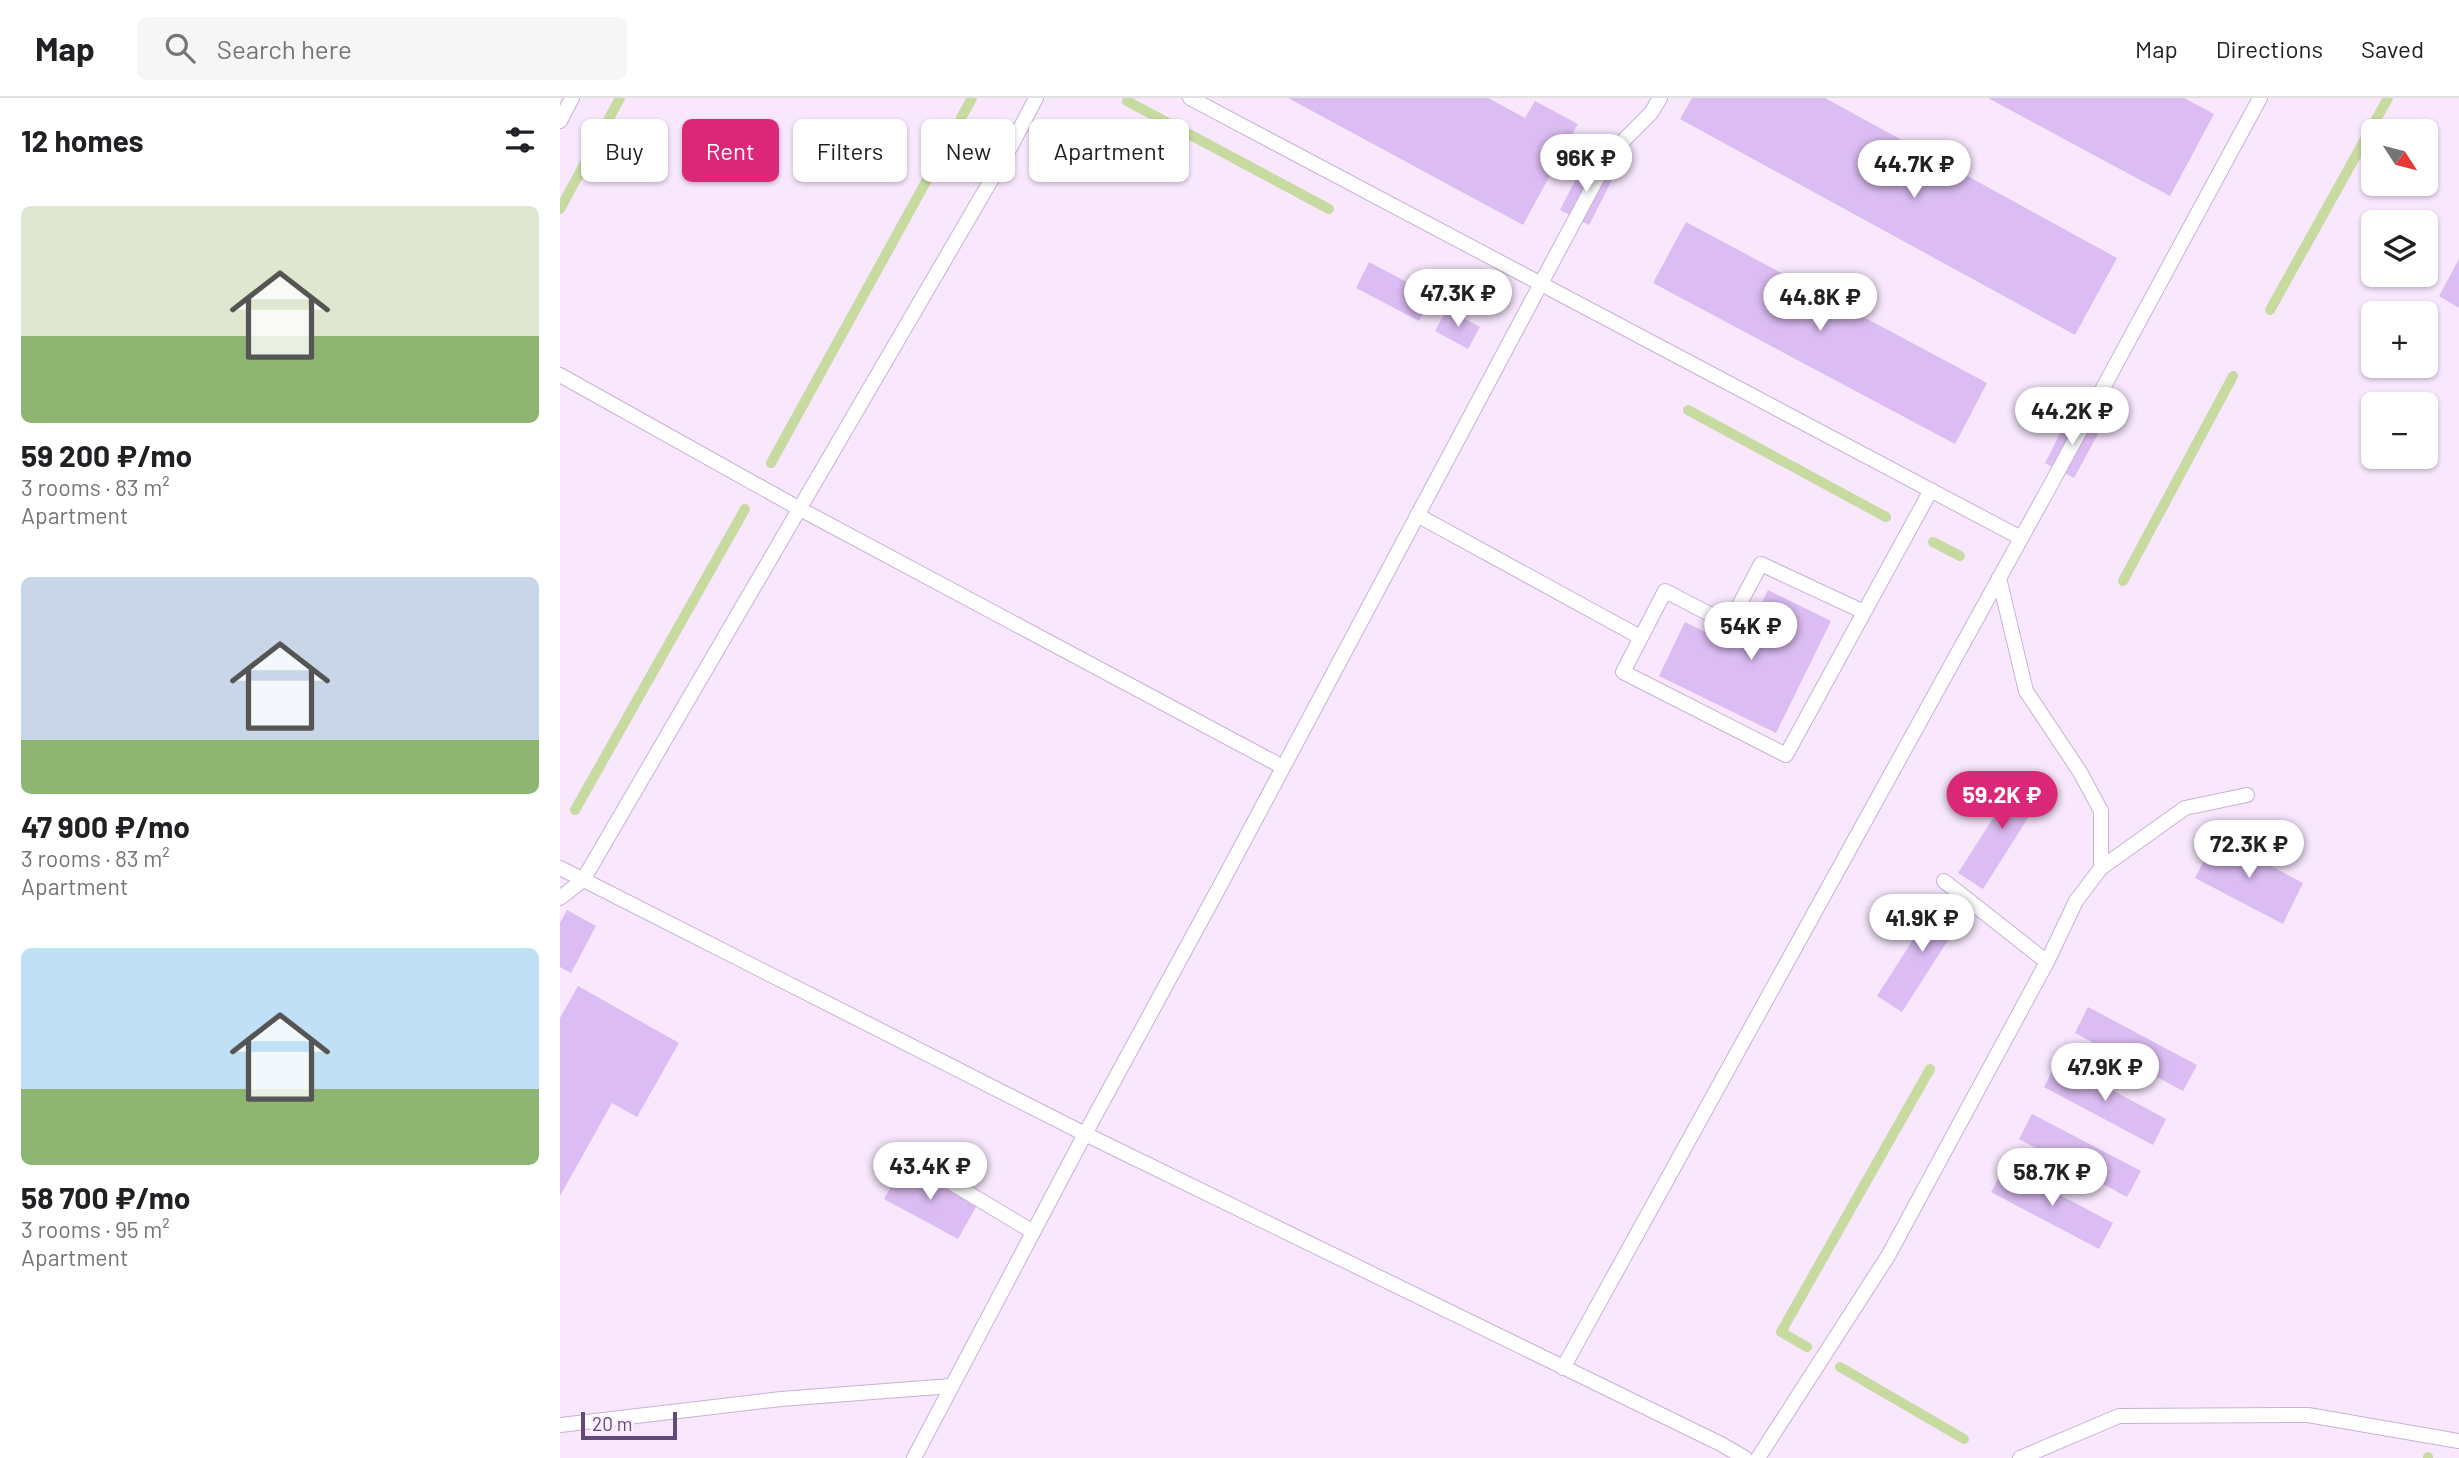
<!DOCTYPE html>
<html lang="en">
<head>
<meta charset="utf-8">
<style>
  :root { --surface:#fff; --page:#f6f6f6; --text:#202124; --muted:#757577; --line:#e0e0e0; --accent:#db2777 }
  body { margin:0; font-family:Barlow,sans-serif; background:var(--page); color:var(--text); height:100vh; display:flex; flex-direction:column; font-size:26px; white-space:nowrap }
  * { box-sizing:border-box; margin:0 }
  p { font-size:23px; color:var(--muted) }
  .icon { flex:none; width:38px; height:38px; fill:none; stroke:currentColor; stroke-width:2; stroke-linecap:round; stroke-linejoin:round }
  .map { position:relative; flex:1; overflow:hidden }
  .details { display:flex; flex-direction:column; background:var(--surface); width:560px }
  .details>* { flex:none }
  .banner { position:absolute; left:21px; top:21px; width:665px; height:63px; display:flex; gap:14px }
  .needle { width:46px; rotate:126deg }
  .fabs { position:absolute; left:1801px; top:21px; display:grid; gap:14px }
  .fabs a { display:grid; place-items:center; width:77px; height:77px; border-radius:10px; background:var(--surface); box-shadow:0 2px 5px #0004; font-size:35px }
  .scale { position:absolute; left:21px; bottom:18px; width:96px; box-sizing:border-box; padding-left:7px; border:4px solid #624a78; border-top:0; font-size:19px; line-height:24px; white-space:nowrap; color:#624a78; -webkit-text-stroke:5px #fbeeff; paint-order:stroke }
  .price { position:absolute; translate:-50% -60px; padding:0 16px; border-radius:24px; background:#fff; color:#222; font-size:23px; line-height:46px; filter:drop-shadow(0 2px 4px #0008) }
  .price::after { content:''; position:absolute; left:50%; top:42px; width:21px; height:16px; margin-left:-10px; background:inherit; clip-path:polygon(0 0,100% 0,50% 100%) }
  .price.selected { background:var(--accent); color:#fff }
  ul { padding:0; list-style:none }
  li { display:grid; align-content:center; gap:14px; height:371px; padding:0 21px }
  li span { display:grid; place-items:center; height:217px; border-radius:10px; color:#555 }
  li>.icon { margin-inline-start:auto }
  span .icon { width:126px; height:126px; fill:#fffc; stroke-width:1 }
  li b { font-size:30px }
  h2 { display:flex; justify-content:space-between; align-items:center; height:84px; padding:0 21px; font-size:30px }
  .tag { padding:0 24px; border-radius:10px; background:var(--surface); box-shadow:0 2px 5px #0004; font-size:24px; line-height:63px }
  .tag.selected { background:var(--accent); color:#fff }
  header { display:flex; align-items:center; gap:42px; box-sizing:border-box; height:98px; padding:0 35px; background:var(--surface); border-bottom:2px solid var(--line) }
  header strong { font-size:33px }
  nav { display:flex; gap:38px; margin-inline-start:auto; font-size:24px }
  .search { width:490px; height:63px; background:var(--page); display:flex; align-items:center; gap:18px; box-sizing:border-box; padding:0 24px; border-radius:10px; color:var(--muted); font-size:26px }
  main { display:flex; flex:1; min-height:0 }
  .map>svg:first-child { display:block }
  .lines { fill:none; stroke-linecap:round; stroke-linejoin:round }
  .stream { stroke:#c7daa0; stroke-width:10 }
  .building { fill:#dcbdf3 }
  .lane-casing { stroke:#c7b2d4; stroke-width:16 }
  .lane { stroke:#fff; stroke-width:14 }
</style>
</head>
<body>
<header>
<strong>Map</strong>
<div class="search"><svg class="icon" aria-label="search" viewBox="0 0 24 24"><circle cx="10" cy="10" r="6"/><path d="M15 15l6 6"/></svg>Search here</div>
<nav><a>Map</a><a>Directions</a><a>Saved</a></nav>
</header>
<main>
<section class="details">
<h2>12 homes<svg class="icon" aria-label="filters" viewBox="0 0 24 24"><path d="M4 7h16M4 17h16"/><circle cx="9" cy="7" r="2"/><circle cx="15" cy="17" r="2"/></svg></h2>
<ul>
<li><span style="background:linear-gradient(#dfe7d0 60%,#8fb573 0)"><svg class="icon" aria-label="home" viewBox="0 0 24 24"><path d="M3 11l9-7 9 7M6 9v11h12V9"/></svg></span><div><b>59 200 ₽/mo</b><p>3 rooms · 83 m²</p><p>Apartment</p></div></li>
<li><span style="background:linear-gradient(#c9d6e8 75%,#8fb573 0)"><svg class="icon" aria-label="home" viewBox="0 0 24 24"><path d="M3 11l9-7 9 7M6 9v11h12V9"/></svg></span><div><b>47 900 ₽/mo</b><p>3 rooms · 83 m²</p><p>Apartment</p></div></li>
<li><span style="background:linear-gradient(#bfe0f5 65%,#8fb573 0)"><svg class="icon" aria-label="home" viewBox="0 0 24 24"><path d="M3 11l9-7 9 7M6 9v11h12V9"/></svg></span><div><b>58 700 ₽/mo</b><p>3 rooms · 95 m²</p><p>Apartment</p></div></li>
</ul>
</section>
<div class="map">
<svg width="1899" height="1360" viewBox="0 0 1899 1360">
  <rect width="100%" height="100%" fill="#f8e7fd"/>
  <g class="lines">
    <!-- stream -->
    <g class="stream">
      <path d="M567,3L769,111"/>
      <path d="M0,111L60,0"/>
      <path d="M1710,212L1828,0"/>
      <path d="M1128,312L1326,419"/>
      <path d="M211,365L412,0"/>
      <path d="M1373,444L1400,458"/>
      <path d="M1563,483L1673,278"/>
      <path d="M15,712L185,411"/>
      <path d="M1247,1249L1221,1234L1370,971"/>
      <path d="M1280,1269L1404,1341"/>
      <path d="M1868,1360V1359"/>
    </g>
  </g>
  <!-- building -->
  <g class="building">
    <path d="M728,0H928L965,20L975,3L1018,26L963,127Z"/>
    <path d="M1132,0H1265L1557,160L1515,237L1120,21Z"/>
    <path d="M1428,0H1624L1654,16L1610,98Z"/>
    <path d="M1024,65L1053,80L1029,127L1000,112Z"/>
    <path d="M1126,124L1427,285L1395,346L1093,185Z"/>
    <path d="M1899,161V210L1879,198Z"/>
    <path d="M809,164L873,198L859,223L796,190Z"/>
    <path d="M887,211L920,229L908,251L875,233Z"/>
    <path d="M1509,318L1539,334L1514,380L1485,365Z"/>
    <path d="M1208,492L1271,523L1216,635L1099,578L1125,524L1179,551Z"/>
    <path d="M1462,675L1487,690L1423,791L1398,775Z"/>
    <path d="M1656,739L1743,785L1723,826L1635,780Z"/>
    <path d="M1381,798L1406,814L1342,914L1317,898Z"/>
    <path d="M7,812L36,828L11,875L0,869V825Z"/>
    <path d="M18,888L119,945L77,1019L52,1005L0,1098V920Z"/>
    <path d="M1528,909L1637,967L1623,993L1515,935Z"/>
    <path d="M1498,963L1606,1021L1593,1047L1484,989Z"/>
    <path d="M1472,1016L1581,1073L1567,1099L1459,1041Z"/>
    <path d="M343,1067L417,1107L398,1141L324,1101Z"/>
    <path d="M1445,1068L1553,1125L1539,1151L1431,1094Z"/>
  </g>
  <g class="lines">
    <defs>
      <g id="lane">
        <path d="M630,0L1461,440"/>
        <path d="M0,23L12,0"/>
        <path d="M0,277L240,411L723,669"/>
        <path d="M857,417L1080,539"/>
        <path d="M1439,480L1466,593L1520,674L1541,713V770"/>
        <path d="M1304,514L1201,466L1169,526L1105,493L1063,574L1226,657L1371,392"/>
        <path d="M0,770L525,1036L1161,1346L1185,1360"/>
        <path d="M1384,783L1487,864"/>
        <path d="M0,800L23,782L451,48L476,0"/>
        <path d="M370,1072L473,1134"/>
        <path d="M1003,1270L1490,388L1700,0"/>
        <path d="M0,1327L221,1301L391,1288"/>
        <path d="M354,1360L525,1036L661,786L1050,56L1091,15L1100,0"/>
        <path d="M1198,1360L1328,1158L1487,864L1516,803L1541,770L1625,710L1687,697"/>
        <path d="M1460,1360L1559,1318L1748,1317L1899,1343"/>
      </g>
    </defs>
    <!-- lane casing -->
    <use href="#lane" class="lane-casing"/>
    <!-- lane -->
    <use href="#lane" class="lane"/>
  </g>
</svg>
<div class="fabs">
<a><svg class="needle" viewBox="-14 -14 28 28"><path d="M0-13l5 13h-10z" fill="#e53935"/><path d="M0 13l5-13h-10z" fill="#757577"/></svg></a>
<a><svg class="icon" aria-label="layers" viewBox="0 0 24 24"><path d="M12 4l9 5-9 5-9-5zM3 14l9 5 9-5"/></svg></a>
<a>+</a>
<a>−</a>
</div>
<div class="scale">20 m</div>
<b class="price" style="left:1026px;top:96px">96K ₽</b>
<b class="price" style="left:1354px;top:102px">44.7K ₽</b>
<b class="price" style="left:898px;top:231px">47.3K ₽</b>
<b class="price" style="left:1260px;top:235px">44.8K ₽</b>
<b class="price" style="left:1512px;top:349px">44.2K ₽</b>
<b class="price" style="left:1191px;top:564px">54K ₽</b>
<b class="price selected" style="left:1442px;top:733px">59.2K ₽</b>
<b class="price" style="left:1689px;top:782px">72.3K ₽</b>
<b class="price" style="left:1362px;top:856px">41.9K ₽</b>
<b class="price" style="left:1545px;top:1005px">47.9K ₽</b>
<b class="price" style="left:370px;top:1104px">43.4K ₽</b>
<b class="price" style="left:1492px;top:1110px">58.7K ₽</b>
<div class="banner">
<a class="tag">Buy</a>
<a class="tag selected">Rent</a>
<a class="tag">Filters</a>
<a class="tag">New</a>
<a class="tag">Apartment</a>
</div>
</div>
</main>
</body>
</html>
